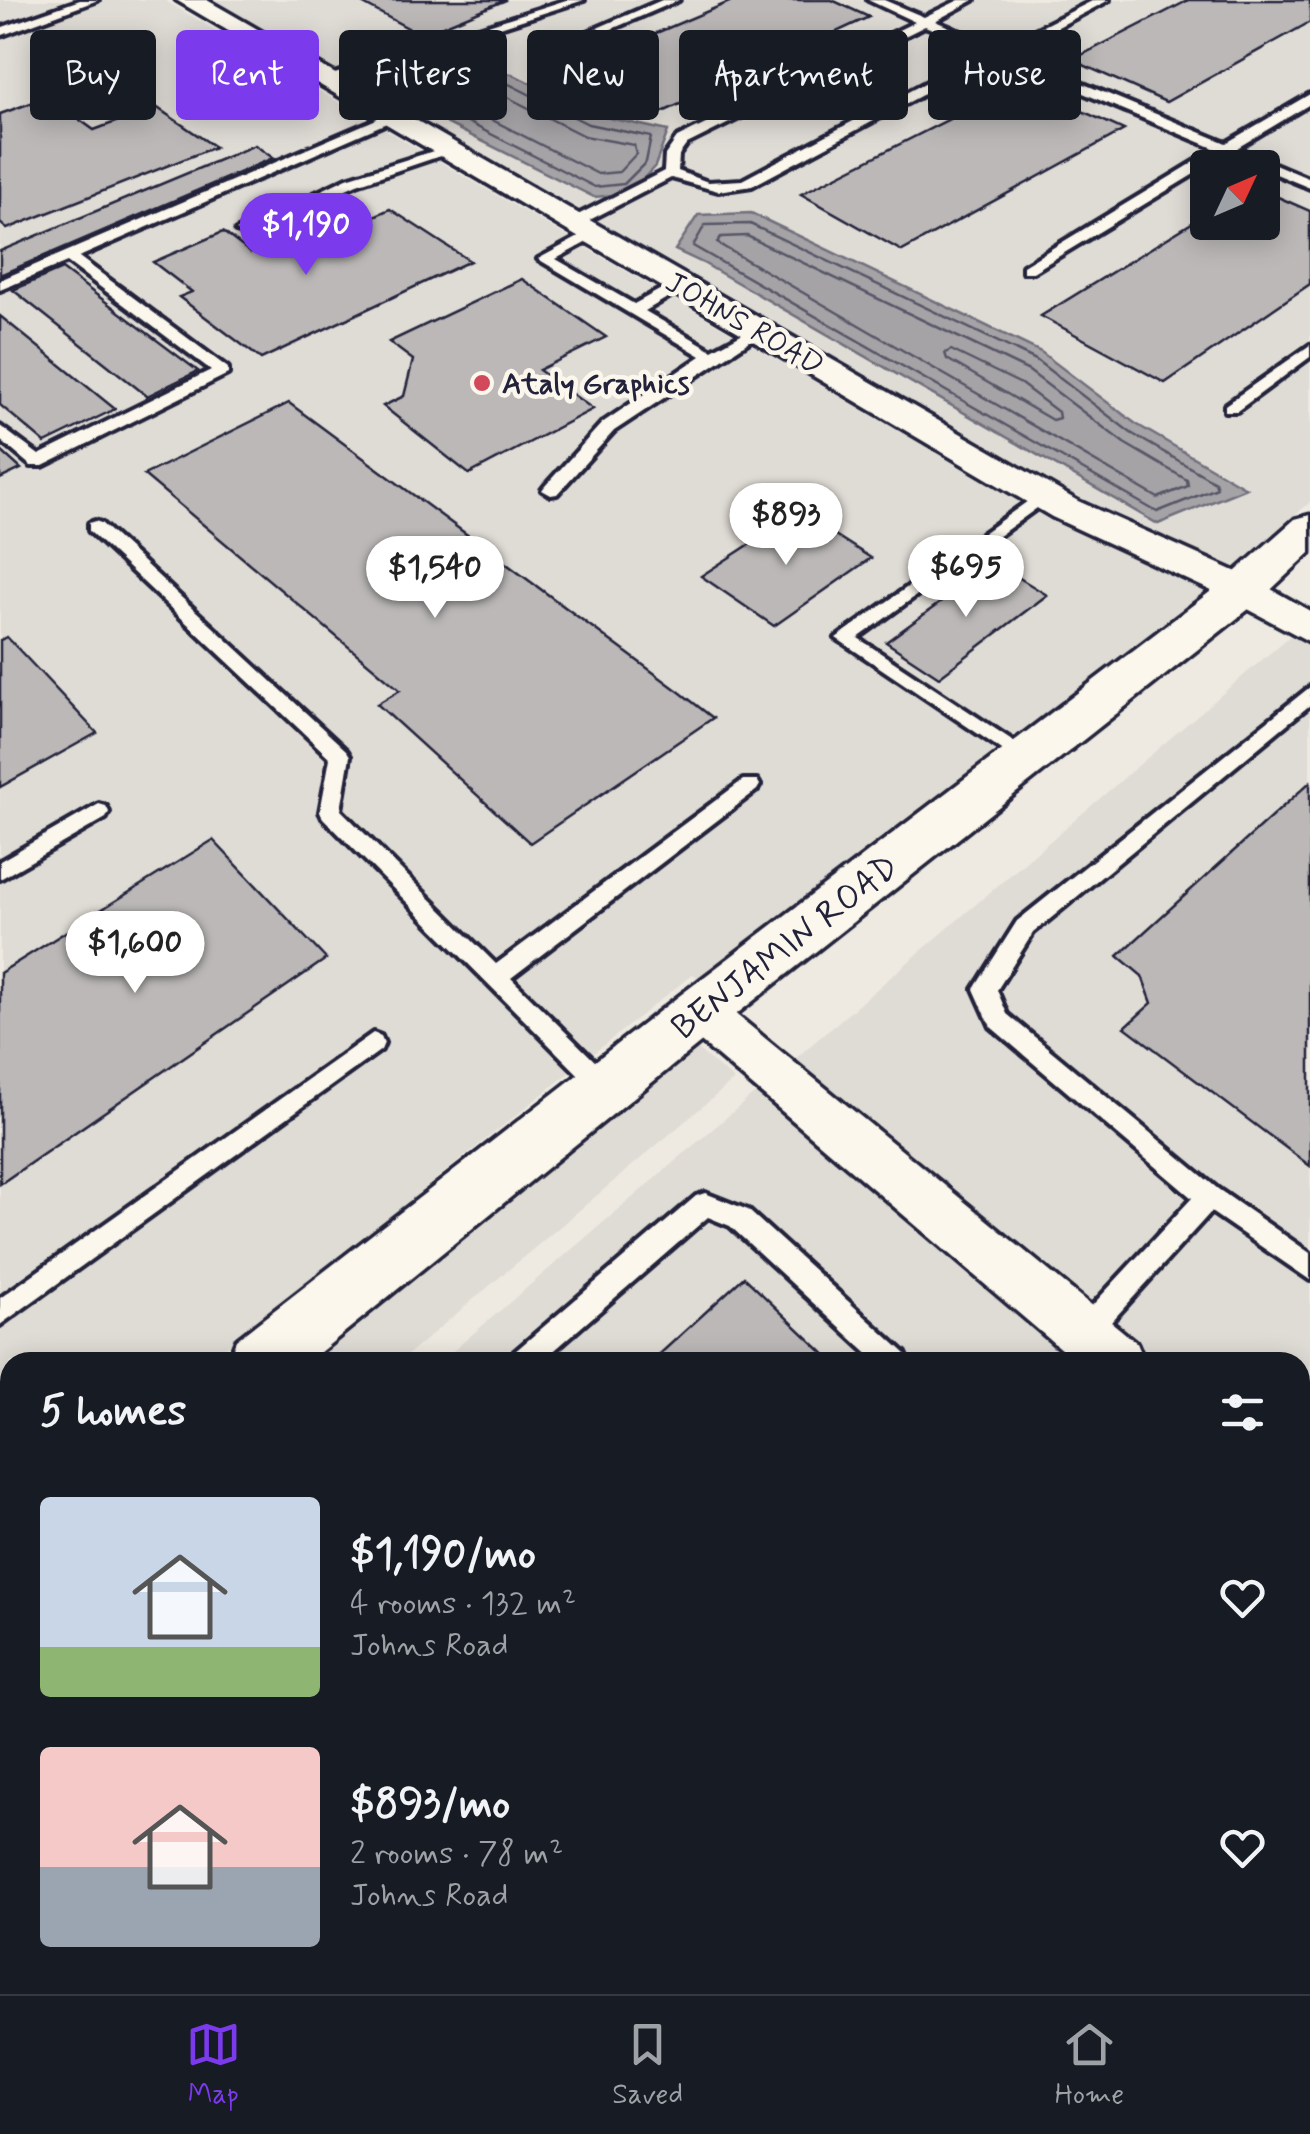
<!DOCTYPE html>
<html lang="en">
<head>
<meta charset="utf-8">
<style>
  :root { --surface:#171b24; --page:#242831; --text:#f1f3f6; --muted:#9ea1a6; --line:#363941; --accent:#7c3aed }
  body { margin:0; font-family:Mynerve,sans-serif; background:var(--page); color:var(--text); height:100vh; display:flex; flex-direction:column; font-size:38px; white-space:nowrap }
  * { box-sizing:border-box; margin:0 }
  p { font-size:32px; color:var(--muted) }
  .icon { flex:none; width:55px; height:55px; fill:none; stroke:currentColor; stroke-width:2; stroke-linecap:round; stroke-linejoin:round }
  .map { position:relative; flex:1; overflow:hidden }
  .side { position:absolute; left:0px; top:1352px; width:1310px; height:642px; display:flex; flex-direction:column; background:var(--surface); border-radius:30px 30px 0 0; box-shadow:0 5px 25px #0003 }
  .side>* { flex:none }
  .guide { position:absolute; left:30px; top:30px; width:1250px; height:90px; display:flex; gap:20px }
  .needle { width:65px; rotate:46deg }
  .controls { position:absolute; left:1190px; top:150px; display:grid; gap:20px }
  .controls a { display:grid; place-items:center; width:90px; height:90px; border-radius:10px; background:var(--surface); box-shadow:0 5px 25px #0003; font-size:50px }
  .price { position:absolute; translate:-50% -85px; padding:0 22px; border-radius:35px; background:#fff; color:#222; font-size:32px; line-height:65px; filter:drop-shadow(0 2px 5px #0008) }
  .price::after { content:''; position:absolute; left:50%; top:60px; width:30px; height:22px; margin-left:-15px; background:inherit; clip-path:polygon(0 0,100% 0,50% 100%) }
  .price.selected { background:var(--accent); color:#fff }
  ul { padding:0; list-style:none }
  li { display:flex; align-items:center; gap:30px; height:250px; padding:0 40px }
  li span { display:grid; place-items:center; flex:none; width:280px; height:200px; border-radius:10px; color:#555 }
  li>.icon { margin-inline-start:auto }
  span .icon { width:120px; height:120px; fill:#fffc; stroke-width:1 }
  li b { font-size:42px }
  h2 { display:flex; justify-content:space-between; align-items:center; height:120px; padding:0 40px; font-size:42px }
  .pill { padding:0 35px; border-radius:10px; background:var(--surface); box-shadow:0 5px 25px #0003; font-size:35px; line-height:90px }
  .pill.selected { background:var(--accent); color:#fff }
  .tab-bar { display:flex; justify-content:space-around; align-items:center; height:140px; border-top:2px solid var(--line); background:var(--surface); font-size:28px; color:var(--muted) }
  .tab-bar a { display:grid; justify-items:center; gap:5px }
  .tab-bar .selected { color:var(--accent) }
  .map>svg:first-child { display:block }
  .built { fill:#dfdbd5; fill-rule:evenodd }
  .water { fill:#a6a3a7; stroke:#716f7c; stroke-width:2.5 }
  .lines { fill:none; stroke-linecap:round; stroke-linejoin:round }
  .shore { stroke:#575666; stroke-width:2.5 }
  .building { fill:#bcb8b8; stroke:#22223b; stroke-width:2.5 }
  .lane-casing { stroke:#22223b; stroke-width:8 }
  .street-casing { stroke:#22223b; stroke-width:7 }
  .secondary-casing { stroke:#22223b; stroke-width:7 }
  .lane { fill:#fbf7ec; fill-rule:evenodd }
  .street { fill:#fbf7ec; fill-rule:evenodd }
  .secondary { fill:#fbf7ec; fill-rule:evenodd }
  .poi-dot { fill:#d1495b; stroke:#fbf7ec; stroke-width:4 }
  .labels { text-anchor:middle; stroke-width:9; stroke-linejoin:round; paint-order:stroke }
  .far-street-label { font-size:30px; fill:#22223b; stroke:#fbf7ec }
  .far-poi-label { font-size:30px; font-weight:bold; fill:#22223b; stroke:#fbf7ec; text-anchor:start }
  .street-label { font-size:35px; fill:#22223b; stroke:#fbf7ec }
</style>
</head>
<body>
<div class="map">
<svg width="1310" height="1994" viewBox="0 0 1310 1994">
  <rect width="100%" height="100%" fill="#eeeae2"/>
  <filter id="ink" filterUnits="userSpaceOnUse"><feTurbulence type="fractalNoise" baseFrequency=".01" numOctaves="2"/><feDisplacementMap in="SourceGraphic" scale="20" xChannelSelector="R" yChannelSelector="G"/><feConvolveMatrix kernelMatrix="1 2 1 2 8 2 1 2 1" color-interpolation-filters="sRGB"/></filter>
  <g filter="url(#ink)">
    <!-- built -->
    <g class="built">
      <path d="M0,0H164L1050,520L1206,592L699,978L693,974L207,1362H10V1519L0,1527Z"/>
      <path d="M212,0H1310V502L1235,568L1079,498ZM512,74L591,114L668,131L594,197L546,171ZM1208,168H1262V222H1208ZM676,250L1041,352L1136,424L1245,488Z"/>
      <path d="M1310,619V1994H0V1739L10,1730V1985H1300V1362H440Z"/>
      <path d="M696,1048L734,1080L399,1362H308Z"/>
    </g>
    <!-- water -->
    <g class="water">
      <path d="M470,69L512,74L591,114L668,131L655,166L629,194L594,197L426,113L433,88Z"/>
      <path d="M751,213L1041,352L1136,424L1246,488L1158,524L703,263L675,250L698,215Z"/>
    </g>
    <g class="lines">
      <!-- shore -->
      <g class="shore">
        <path d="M471,80L509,84L588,124L651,137L646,162L624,184L595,187L440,108L442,94Z"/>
        <path d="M475,92L505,96L584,136L634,145L636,154L619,172L598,174L463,105L462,98Z"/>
        <path d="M750,224L1036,360L1131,433L1215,482L1217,488L1157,512L693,246L705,225Z"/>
        <path d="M747,236L1029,371L1124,443L1187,480L1188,486L1158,498L717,243L721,237Z"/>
        <path d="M951,350L1021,384L1058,412L1059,418L1052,420L947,359L945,353Z"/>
      </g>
    </g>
    <!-- building -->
    <g class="building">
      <path d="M356,0H506L421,35Z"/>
      <path d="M734,0H832L869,17L654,116L569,70Z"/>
      <path d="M1189,0H1310V22L1166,102L1072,60Z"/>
      <path d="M1021,83L1124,130L902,251L801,194Z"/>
      <path d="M48,97L94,130L156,107L215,147L7,229L0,223V114Z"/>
      <path d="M255,145L273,158L0,275V251Z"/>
      <path d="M1262,190L1310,211V284L1165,383L1041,316L1208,213V222H1262Z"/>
      <path d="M390,209L470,261L261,359L179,297L192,292L153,262L223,232L251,253L309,228L324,238Z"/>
      <path d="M62,269L198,371L147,396L13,290Z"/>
      <path d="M522,279L606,337L539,370L593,409L469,474L383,406L404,396L413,360L389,342Z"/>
      <path d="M0,316L115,409L45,443L0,405Z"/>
      <path d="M289,403L681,693L713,718L530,843L377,704L400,690L144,475Z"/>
      <path d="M0,450L21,469L0,479Z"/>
      <path d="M799,512L871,558L774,626L701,576Z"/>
      <path d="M995,563L1047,595L939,677L886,642Z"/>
      <path d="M7,637L97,733L0,787V640Z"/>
      <path d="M1310,782V1166L1125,1027L1152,1003L1142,976L1118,956Z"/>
      <path d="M213,840L326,959L0,1184V973Z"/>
      <path d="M744,1277L833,1362H651Z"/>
      <path d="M10,1967V1985H156L161,1994H0V1976Z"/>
      <path d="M254,1985H630L622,1994H259Z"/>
    </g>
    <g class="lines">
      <defs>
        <g id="lane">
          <path d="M80,0H98L0,36V28Z"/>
          <path d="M566,0H584L330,82L319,79Z"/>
          <path d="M662,0H679L591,38L581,35Z"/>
          <path d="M868,0H884L924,17L959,0H974L935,21L999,48L1094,0H1109L1009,53L1226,143L1310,94V104L1237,148L1310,179V188L1227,154L1033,272H1023V266L1216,149L995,56L752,186L718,191L671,178L578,226H568V220L664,171L665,155L677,138L915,22ZM925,26L985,51L742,180L708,182L678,171L679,155L687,144Z"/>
          <path d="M386,115L398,118L79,257L228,368V374L43,466H31L0,440V426L39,455L211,370L67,262L0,290V280Z"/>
          <path d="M443,148L455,151L357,184L248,234L236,231L347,178Z"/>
          <path d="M588,232L600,235L556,259L634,304L674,282H684V288L645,311L712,350L752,328L765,331L614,431L557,494L551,495L542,490L545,486L602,423L701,356L538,259Z"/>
          <path d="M1310,345V357L1237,411H1225V405Z"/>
          <path d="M1042,491L1048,492V500L858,638L1033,754L1036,759L1026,766L836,638Z"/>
          <path d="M95,521L101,523L347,751L350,756L341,810L496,964L743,780H757L760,785L757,790L511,978L613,1079L617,1086L613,1093L605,1096L597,1093L323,818L320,812L330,758L89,531V523Z"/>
          <path d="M1310,687V705L1033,933L997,990L1007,1014L1218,1189L1310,1253V1280L1211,1212L1092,1343L1083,1346L1074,1343L1070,1334L1074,1325L1192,1198L991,1027L974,989L1017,921Z"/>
          <path d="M99,804L106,806L109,812L106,818L0,879V861Z"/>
          <path d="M373,1033L381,1036L384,1043L381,1050L0,1325V1298Z"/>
          <path d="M705,1193L748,1210L905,1353L909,1362H877L730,1226L708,1217L541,1362H509L513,1353L696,1196Z"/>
          <path d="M1300,1715L1310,1719V1754L1300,1750Z"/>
          <path d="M10,1790V1824L0,1829V1794Z"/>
          <path d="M762,1985H798L795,1994H759Z"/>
          <path d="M1103,1985H1138L1135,1994H1100Z"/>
        </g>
        <g id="street">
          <path d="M176,0H207L1078,501L1257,581L1310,611V642L1229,599L1052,517Z"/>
          <path d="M699,992L716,998L1137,1343L1145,1362H1076L682,1026L675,1012L682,998Z"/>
          <path d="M1300,1488L1310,1492V1555L1300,1550Z"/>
        </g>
        <g id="secondary">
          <path d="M1310,515V553L1259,601L719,1028L308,1362H227L236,1340L679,996L1227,579L1295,519Z"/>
          <path d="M10,1526V1600L0,1604V1530Z"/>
        </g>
      </defs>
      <!-- lane casing -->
      <use href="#lane" class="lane-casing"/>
      <!-- street casing -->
      <use href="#street" class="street-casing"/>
      <!-- secondary casing -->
      <use href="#secondary" class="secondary-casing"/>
      <!-- lane -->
      <use href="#lane" class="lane"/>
      <!-- street -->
      <use href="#street" class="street"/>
      <!-- secondary -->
      <use href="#secondary" class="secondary"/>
    </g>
  </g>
  <!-- markers -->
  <circle class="poi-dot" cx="482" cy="383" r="10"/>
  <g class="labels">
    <!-- far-street labels -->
    <g class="far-street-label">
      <text transform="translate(745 323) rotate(30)" y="10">JOHNS ROAD</text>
    </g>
    <!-- far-poi labels -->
    <g class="far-poi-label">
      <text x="502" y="393">Ataly Graphics</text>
    </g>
    <!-- street labels -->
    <g class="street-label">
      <text transform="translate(784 946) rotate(-38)" y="12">BENJAMIN ROAD</text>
    </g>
  </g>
</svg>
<div class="controls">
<a><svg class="needle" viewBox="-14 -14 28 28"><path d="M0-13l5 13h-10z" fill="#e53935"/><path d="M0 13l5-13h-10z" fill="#9ea1a6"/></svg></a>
</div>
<b class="price selected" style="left:306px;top:278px">$1,190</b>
<b class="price" style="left:786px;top:568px">$893</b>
<b class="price" style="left:966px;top:620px">$695</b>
<b class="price" style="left:435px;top:621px">$1,540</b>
<b class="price" style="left:135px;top:996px">$1,600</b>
<div class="guide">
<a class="pill">Buy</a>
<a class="pill selected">Rent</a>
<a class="pill">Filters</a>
<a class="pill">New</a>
<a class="pill">Apartment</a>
<a class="pill">House</a>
</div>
<section class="side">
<h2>5 homes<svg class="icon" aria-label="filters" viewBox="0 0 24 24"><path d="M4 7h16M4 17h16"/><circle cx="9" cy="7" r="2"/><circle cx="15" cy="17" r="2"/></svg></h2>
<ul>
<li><span style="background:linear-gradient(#c9d6e8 75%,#8fb573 0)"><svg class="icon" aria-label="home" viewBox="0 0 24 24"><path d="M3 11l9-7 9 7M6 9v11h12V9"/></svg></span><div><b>$1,190/mo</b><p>4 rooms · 132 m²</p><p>Johns Road</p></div><svg class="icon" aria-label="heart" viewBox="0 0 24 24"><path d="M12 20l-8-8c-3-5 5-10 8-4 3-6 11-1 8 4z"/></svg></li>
<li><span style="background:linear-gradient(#f6c9c9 60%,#9aa5b1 0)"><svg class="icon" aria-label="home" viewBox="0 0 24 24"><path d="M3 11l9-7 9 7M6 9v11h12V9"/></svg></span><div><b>$893/mo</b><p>2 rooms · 78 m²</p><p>Johns Road</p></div><svg class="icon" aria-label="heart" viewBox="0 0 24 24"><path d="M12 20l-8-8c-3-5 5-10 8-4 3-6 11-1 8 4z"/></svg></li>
</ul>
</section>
</div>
<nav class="tab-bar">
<a class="selected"><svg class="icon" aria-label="map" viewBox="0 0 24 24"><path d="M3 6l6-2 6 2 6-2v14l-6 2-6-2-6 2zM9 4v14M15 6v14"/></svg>Map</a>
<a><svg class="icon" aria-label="saved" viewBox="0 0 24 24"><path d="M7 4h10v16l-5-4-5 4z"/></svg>Saved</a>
<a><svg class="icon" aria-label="home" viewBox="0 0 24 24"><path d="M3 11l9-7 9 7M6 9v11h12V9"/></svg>Home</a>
</nav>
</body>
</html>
